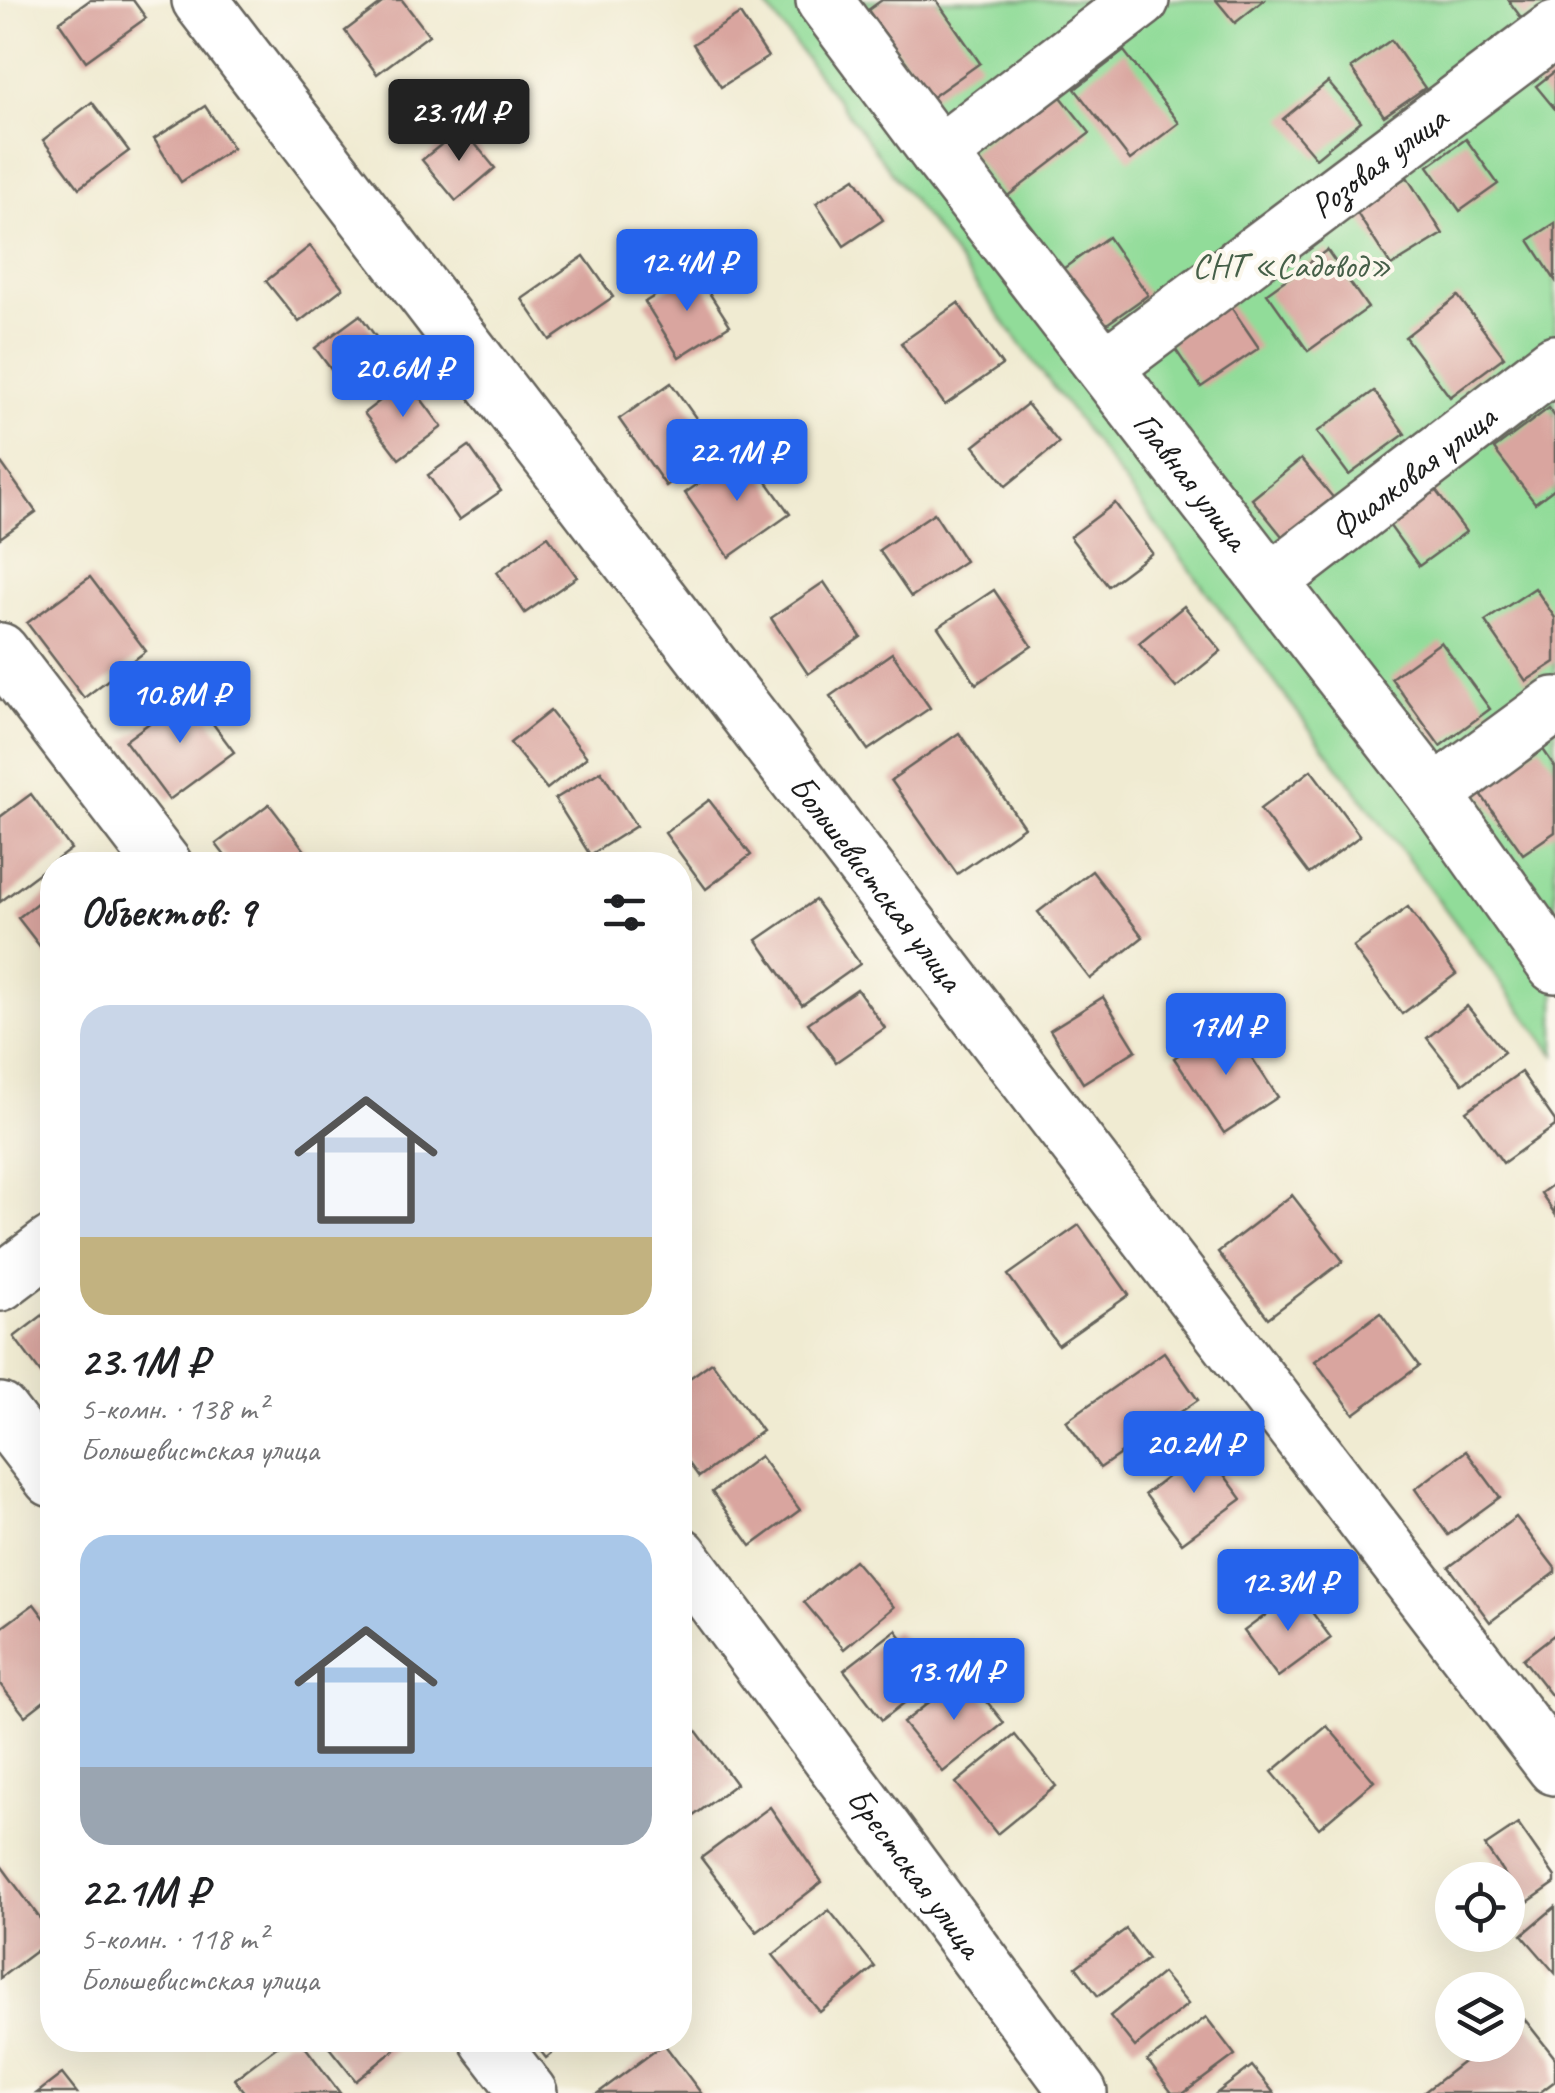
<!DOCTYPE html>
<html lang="ru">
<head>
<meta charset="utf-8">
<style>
  :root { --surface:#fff; --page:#f6f6f6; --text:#202124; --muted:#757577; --accent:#2563eb }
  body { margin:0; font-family:Caveat,sans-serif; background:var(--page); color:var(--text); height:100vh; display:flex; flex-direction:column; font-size:38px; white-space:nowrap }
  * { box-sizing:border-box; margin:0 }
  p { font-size:32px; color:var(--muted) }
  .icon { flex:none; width:55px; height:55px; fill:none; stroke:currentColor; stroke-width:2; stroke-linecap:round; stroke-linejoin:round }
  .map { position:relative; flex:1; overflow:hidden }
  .drawer { position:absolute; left:40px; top:852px; width:652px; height:1200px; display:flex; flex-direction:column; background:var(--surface); border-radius:40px; box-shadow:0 10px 40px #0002 }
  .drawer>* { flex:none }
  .buttons { position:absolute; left:1435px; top:1862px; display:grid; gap:20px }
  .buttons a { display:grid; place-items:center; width:90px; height:90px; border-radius:50%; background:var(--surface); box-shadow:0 10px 40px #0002; font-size:50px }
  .price { position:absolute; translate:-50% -85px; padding:0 22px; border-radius:10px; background:var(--accent); color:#fff; font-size:32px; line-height:65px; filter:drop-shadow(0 2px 5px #0008) }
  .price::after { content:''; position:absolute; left:50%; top:60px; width:30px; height:22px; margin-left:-15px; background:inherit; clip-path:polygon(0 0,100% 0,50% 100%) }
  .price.current { background:#222; color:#fff }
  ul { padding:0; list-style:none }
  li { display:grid; align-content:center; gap:20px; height:530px; padding:0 40px }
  li span { display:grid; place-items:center; height:310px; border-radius:30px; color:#555 }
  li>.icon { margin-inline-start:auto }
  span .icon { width:180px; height:180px; fill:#fffc; stroke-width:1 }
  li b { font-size:42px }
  h2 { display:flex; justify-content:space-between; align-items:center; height:120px; padding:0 40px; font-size:42px }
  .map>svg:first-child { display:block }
  .green { fill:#91dc99; stroke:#567c5a; stroke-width:2.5 }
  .building { fill:#d9a59f }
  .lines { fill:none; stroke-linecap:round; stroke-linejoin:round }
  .minor-casing { stroke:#66645c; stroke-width:60 }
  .minor { stroke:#fff; stroke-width:55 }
  .labels { text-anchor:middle; stroke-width:8; stroke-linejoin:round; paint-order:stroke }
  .street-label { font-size:35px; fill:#1c1c1c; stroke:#fbf7ec }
  .park-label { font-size:35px; fill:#455f48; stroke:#fbf7ec }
</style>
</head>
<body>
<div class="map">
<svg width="1555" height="2093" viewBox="0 0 1555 2093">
  <rect width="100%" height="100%" fill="#fbf7ec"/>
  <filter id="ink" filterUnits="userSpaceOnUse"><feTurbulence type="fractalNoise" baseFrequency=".01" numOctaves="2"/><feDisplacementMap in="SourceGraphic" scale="20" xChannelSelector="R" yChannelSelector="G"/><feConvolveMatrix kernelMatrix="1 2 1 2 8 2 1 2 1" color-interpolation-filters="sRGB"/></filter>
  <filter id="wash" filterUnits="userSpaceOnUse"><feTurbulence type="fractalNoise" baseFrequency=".0048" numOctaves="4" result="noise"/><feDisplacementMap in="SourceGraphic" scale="40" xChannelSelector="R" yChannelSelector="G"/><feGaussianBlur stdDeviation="2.25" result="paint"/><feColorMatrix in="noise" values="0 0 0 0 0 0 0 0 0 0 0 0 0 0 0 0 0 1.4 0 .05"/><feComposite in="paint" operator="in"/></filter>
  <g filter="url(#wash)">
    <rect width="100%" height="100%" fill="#f0ebd2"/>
    <!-- green -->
    <path class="green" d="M762,0H1555V1055Z"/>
    <g id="blocks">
      <!-- building -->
      <g class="building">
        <path d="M90,0H133L146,18L86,61L59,22Z"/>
        <path d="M386,0H402L429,35L377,74L345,31Z"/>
        <path d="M882,0H936L980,63L931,98L868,10Z"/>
        <path d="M1216,0H1264L1235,23Z"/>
        <path d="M1508,0H1550L1523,20Z"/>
        <path d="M740,14L768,57L721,87L693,44Z"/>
        <path d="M1391,40L1425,88L1384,116L1351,68Z"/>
        <path d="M1124,51L1179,123L1130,160L1075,89Z"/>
        <path d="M1555,71V109L1536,86Z"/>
        <path d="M1328,82L1361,121L1316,158L1283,119Z"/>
        <path d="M1053,87L1090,133L1005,198L970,152Z"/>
        <path d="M92,102L129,151L79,188L43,140Z"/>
        <path d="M205,106L233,148L181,182L154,139Z"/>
        <path d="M462,128L495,168L456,201L422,160Z"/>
        <path d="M1466,139L1498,184L1460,211L1428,166Z"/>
        <path d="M1407,177L1443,234L1391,266L1355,210Z"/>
        <path d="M855,178L883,220L844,246L816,203Z"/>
        <path d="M1555,223V280L1529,240Z"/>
        <path d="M1108,237L1148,295L1097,331L1057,273Z"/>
        <path d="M310,246L343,288L299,322L266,281Z"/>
        <path d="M1327,250L1368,308L1308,351L1267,293Z"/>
        <path d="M584,256L613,297L550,340L522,299Z"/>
        <path d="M695,271L730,325L679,357L645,302Z"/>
        <path d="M1458,296L1504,357L1450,397L1405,337Z"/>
        <path d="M1227,301L1259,348L1201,387L1169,340Z"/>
        <path d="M958,303L1002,365L945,405L901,343Z"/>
        <path d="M360,315L389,355L345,388L315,348Z"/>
        <path d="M407,380L442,427L399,459L364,413Z"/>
        <path d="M671,383L718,449L666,486L619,419Z"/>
        <path d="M1374,391L1405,434L1349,475L1317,432Z"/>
        <path d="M1027,404L1059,443L1006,486L974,446Z"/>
        <path d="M1549,408L1555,417V488L1535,503L1494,449Z"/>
        <path d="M469,446L501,491L459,520L428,475Z"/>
        <path d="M745,451L790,514L729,557L685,493Z"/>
        <path d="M1301,459L1336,501L1286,541L1252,499Z"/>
        <path d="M0,461L36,512L0,538Z"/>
        <path d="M1431,484L1466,532L1419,566L1384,518Z"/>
        <path d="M1115,503L1152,553L1108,586L1070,537Z"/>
        <path d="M934,513L965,561L911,597L879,550Z"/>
        <path d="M548,536L577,577L525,613L497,572Z"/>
        <path d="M90,577L146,651L84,698L27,623Z"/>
        <path d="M824,582L861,637L808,674L771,618Z"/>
        <path d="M1535,588L1555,618V662L1526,681L1485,621Z"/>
        <path d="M994,590L1032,646L976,684L938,627Z"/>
        <path d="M1184,606L1221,651L1176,688L1139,643Z"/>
        <path d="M1441,642L1490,709L1440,746L1391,678Z"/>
        <path d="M892,653L930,708L868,750L830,696Z"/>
        <path d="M190,693L234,752L169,800L125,741Z"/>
        <path d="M550,711L587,757L547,789L510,743Z"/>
        <path d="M959,733L1024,827L957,874L891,780Z"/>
        <path d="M1540,745L1555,767V832L1523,854L1477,789Z"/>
        <path d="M1311,770L1360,836L1309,874L1260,809Z"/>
        <path d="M601,771L636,826L590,855L555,799Z"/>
        <path d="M31,794L71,849L0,902V817Z"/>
        <path d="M709,800L751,855L706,889L665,833Z"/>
        <path d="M269,804L316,865H232L216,844Z"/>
        <path d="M1092,871L1143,937L1090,979L1038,912Z"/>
        <path d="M52,891V962L18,918Z"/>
        <path d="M815,900L860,964L802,1005L757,940Z"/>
        <path d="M1408,907L1456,974L1402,1014L1353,947Z"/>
        <path d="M857,989L885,1028L836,1062L808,1023Z"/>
        <path d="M1103,997L1136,1050L1083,1083L1050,1030Z"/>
        <path d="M1467,1006L1504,1052L1463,1084L1427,1038Z"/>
        <path d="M1228,1022L1278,1097L1224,1133L1174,1058Z"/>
        <path d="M1521,1072L1555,1121V1126L1503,1163L1466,1111Z"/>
        <path d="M1555,1183V1214L1541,1193Z"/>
        <path d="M1292,1195L1343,1261L1268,1318L1218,1252Z"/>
        <path d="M1079,1225L1129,1295L1058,1345L1008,1275Z"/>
        <path d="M52,1308V1388L14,1337Z"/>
        <path d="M1380,1313L1419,1366L1354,1414L1315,1361Z"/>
        <path d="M1164,1352L1198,1400L1100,1468L1066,1421Z"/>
        <path d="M712,1362L762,1431L699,1477L680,1451V1385Z"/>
        <path d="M1205,1449L1242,1499L1182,1543L1145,1494Z"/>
        <path d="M1466,1451L1500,1497L1448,1535L1415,1489Z"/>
        <path d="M760,1456L800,1510L751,1546L712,1492Z"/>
        <path d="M1516,1517L1555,1568V1573L1490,1622L1449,1567Z"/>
        <path d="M854,1560L894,1607L844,1649L804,1602Z"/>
        <path d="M1297,1592L1331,1638L1278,1677L1244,1631Z"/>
        <path d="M34,1604L52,1628V1695L25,1716L0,1684V1629Z"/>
        <path d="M896,1630L934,1680L882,1720L844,1670Z"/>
        <path d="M1555,1634V1700L1523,1659Z"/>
        <path d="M965,1674L1004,1723L943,1772L903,1723Z"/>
        <path d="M689,1721L736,1784L680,1826V1727Z"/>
        <path d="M1327,1726L1374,1781L1319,1828L1272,1772Z"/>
        <path d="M1015,1735L1056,1786L997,1834L956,1783Z"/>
        <path d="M770,1807L822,1882L757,1932L701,1858Z"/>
        <path d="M1518,1824L1555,1877V1883L1525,1904L1485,1846Z"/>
        <path d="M0,1864L52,1935V1939L0,1978Z"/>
        <path d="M1555,1907V1973L1522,1935Z"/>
        <path d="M829,1910L875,1967L820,2012L773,1955Z"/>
        <path d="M1126,1929L1148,1959L1098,1996L1076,1967Z"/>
        <path d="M1162,1973L1188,2004L1135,2047L1110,2016Z"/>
        <path d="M1522,2016L1555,2058V2081L1539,2093H1423L1485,2045H1508V2027Z"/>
        <path d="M1206,2017L1235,2055L1184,2093H1172L1148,2061Z"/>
        <path d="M286,2040H300L340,2093H245L234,2079Z"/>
        <path d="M323,2040H392L398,2047L356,2081Z"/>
        <path d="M532,2040H569L546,2058Z"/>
        <path d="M664,2044L701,2093H598Z"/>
        <path d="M1252,2066L1274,2093H1217Z"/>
        <path d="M62,2074L77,2093H37Z"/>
      </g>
    </g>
  </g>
  <g filter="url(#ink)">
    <use href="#blocks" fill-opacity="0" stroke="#66645c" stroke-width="2.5"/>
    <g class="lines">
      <defs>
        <g id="minor">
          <path id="s1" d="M200,0L1555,1767"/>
          <path id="s2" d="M824,0L939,154L1434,794L1555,965"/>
          <path d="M939,154L1141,0"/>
          <path id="s3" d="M1105,367L1555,29"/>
          <path id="s4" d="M1270,582L1555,363"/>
          <path d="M0,651L164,865"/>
          <path d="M1434,794L1555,705"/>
          <path d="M0,1283L52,1244"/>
          <path d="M0,1411L52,1479"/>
          <path id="s5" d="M680,1555L1079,2093"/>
          <path d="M488,2040L529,2093"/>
        </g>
      </defs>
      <!-- minor casing -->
      <use href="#minor" class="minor-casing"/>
      <!-- minor -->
      <use href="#minor" class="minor"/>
    </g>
  </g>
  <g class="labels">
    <!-- street labels -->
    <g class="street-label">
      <text dy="12" stroke="none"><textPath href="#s3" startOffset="342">Розовая улица</textPath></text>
      <text dy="12" stroke="none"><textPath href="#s4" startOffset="180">Фиалковая улица</textPath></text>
      <text dy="12" stroke="none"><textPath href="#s2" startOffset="605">Главная улица</textPath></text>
      <text dy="12" stroke="none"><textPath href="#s1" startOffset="1112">Большевистская улица</textPath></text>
      <text dy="12" stroke="none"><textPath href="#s5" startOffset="395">Брестская улица</textPath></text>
    </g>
    <!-- park labels -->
    <g class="park-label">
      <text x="1292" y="277">СНТ «Садовод»</text>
    </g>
  </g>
</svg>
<div class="buttons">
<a><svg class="icon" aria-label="locate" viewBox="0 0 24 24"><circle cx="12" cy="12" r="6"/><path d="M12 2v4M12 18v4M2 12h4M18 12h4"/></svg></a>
<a><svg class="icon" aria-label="layers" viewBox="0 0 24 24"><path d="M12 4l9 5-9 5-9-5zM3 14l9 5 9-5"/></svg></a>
</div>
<b class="price current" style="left:459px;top:164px">23.1M ₽</b>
<b class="price" style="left:687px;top:314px">12.4M ₽</b>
<b class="price" style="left:403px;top:420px">20.6M ₽</b>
<b class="price" style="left:737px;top:504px">22.1M ₽</b>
<b class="price" style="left:180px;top:746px">10.8M ₽</b>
<b class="price" style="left:1226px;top:1078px">17M ₽</b>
<b class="price" style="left:1194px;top:1496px">20.2M ₽</b>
<b class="price" style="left:1288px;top:1634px">12.3M ₽</b>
<b class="price" style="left:954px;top:1723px">13.1M ₽</b>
<section class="drawer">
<h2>Объектов: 9<svg class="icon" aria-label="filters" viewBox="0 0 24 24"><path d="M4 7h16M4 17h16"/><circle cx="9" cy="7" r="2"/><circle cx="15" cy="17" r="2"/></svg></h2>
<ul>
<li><span style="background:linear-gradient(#c9d6e8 75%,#c2b280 0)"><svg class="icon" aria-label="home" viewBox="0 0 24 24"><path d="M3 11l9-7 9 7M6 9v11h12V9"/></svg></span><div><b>23.1M ₽</b><p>5-комн. · 138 m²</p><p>Большевистская улица</p></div></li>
<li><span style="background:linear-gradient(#a9c7e8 75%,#9aa5b1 0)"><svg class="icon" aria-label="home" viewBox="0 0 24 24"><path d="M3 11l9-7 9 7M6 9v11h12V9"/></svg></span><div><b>22.1M ₽</b><p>5-комн. · 118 m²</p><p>Большевистская улица</p></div></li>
</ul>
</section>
</div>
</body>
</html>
